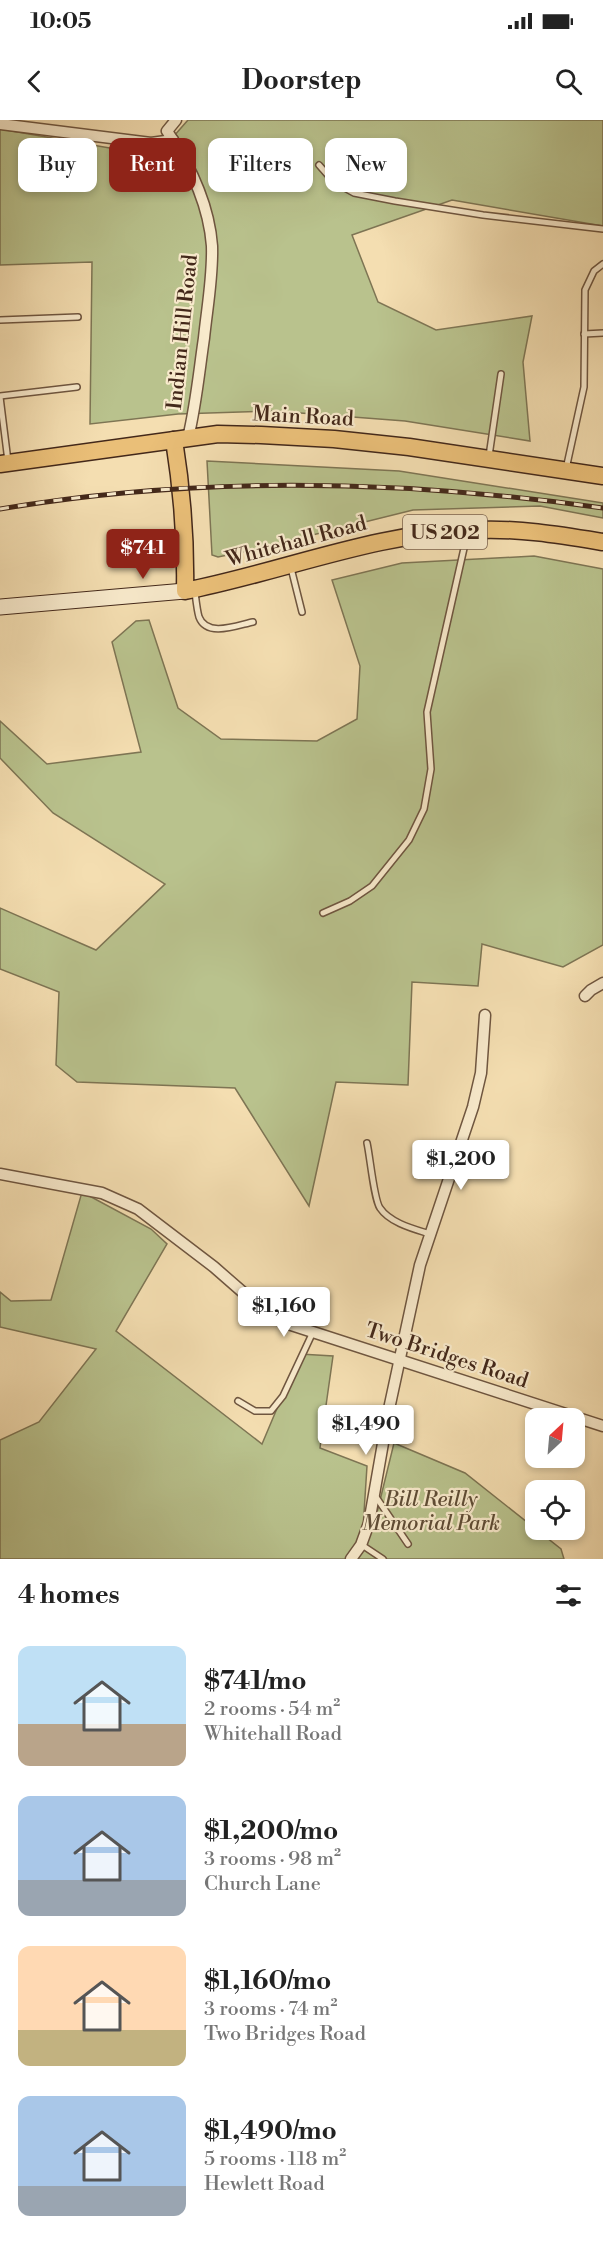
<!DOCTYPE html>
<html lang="en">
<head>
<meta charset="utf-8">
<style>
  :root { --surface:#fff; --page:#f2f2f2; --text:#222; --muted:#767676; --accent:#8f2418 }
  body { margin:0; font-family:"Libre Bodoni",serif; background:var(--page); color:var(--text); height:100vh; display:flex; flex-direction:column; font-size:22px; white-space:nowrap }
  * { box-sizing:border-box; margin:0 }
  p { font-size:20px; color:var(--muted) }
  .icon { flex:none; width:33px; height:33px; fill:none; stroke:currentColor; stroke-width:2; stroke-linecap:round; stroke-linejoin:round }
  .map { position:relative; height:1439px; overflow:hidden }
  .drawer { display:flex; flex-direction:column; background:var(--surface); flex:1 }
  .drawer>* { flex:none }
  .guide { position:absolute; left:18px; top:18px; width:567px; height:54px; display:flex; gap:12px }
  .needle { width:39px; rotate:26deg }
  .tools { position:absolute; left:525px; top:1288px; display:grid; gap:12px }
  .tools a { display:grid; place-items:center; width:60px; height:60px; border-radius:12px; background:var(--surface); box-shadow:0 3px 9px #0003; font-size:30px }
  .price { position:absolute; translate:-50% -51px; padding:0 14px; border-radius:6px; background:#fff; color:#222; font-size:20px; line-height:39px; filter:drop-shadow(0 2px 3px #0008) }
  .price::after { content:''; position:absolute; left:50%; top:36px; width:18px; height:14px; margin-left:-9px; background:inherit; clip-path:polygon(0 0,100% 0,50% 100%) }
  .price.on { background:var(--accent); color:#fff }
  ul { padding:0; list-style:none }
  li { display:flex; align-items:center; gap:18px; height:150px; padding:0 18px }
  li span { display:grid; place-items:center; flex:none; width:168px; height:120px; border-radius:12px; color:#555 }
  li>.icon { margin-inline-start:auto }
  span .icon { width:72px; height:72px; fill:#fffc; stroke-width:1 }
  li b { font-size:26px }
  h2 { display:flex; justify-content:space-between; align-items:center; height:72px; padding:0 18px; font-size:26px }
  .chip { padding:0 21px; border-radius:12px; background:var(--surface); box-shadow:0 3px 9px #0003; font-size:21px; line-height:54px }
  .chip.on { background:var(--accent); color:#fff }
  .status { display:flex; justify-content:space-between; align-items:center; height:42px; padding:0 30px; background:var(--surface); direction:ltr }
  .status svg { height:16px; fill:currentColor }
  header { display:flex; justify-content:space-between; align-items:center; height:78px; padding:0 18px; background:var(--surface); font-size:27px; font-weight:700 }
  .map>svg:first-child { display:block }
  .green { fill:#b9c28d; stroke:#7e7554; stroke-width:1.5 }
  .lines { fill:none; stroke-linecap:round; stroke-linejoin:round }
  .lane-casing { stroke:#6f5640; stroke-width:8 }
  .street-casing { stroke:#6f5640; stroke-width:13 }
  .secondary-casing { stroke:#43281a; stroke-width:17 }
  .primary-casing { stroke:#43281a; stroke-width:19 }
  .lane { stroke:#f8eacc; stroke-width:5 }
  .street { stroke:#f8eacc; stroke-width:10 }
  .secondary { stroke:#f8eacc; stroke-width:15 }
  .primary { stroke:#eabf78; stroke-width:16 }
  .rail-casing { stroke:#43281a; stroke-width:5 }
  .rail { stroke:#f8eacc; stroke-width:3; stroke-dasharray:9; stroke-linecap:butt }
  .labels { text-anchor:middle; stroke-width:4.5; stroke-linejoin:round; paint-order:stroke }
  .shield { fill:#f8eacc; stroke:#79624f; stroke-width:1.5 }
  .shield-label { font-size:20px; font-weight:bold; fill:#43281a }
  .street-label { font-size:21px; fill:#43281a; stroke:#f8eacc }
  .park-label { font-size:21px; font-style:italic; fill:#604e37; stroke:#f8eacc }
</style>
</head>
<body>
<div class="status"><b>10:05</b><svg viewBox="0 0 49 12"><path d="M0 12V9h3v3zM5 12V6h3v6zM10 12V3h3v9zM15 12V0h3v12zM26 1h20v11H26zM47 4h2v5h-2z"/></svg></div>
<header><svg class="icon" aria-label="back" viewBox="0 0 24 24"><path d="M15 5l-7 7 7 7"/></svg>Doorstep<svg class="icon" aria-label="search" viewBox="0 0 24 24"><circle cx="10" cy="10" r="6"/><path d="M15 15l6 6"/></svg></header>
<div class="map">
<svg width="603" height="1439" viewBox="0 0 603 1439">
  <rect width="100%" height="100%" fill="#f4deb1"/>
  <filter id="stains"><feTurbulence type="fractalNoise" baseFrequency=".00333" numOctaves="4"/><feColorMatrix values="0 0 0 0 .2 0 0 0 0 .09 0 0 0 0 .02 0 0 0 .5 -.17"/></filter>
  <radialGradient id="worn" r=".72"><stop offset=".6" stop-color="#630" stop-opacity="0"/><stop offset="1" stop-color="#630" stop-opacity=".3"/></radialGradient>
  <!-- green -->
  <g class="green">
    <path d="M188,0H603V106L452,80L352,115L378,182L436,210L532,196L523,242L530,321L405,301L274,291L178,294L90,304L92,142L0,145V9L127,31L173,17Z"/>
    <path d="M207,341L399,351L603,383V398L540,386L413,390L252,430L218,437L212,435Z"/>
    <path d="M534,436L603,449V825L563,847L482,824L478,866L412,862L408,965L336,962L309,1086L235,968L77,962L56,945L59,872L0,849V788L96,830L165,764L53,693L0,638V601L47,644L141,632L112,522L136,501L149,500L178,588L221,619L317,621L357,599L360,546L332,460L402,443Z"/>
    <path d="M82,1072L151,1109L167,1124L116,1211L262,1324L300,1234L333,1236L320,1328L367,1346L362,1424L351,1439H0V1320L39,1302L96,1229L0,1207V1172L11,1181L51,1180Z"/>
    <path d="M394,1323L465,1353L561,1429L564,1439H356L374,1405Z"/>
  </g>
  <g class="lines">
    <defs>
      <g id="lane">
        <path d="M319,45L334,62L354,73L395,81L483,95L603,109"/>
        <path d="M0,200L78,197"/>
        <path d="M584,214L603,213"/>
        <path d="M0,276L77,267"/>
        <path d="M0,277L8,341"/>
        <path d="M489,336L501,254"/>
        <path d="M566,349L584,267L585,170L594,151L603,144"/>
        <path d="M291,448L302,492"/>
        <path d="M195,472C196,480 197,490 199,497C207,518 238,505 253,502"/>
        <path d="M323,793L350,781L372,766L409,720L424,689L431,649L427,592L467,415"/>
        <path d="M367,1023C370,1036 374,1080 380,1088C390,1103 414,1109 430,1114"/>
        <path d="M238,1281L255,1291H271L283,1276L313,1212"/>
        <path d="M374,1374L408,1424"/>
        <path d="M362,1425L383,1439"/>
      </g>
      <g id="street">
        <path d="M176,0L167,11C190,45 209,85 212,126C213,157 207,188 204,218C199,252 196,285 188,318"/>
        <path d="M0,4L151,23L173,20"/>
        <path d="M585,876L591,870L603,863"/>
        <path d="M0,1054L102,1073L138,1089L214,1147L254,1182L282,1202L603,1306"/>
        <path d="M351,1439L361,1425L369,1403L389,1289L420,1145L473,987L481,953L485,895"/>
      </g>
      <path id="secondary" d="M0,487L185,471"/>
      <g id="primary">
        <path d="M174,320C182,370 186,421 185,471C282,452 377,412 476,410C519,408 560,415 603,422"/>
        <path d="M0,344L218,314L261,315L334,319L409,327L603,356"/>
      </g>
    </defs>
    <!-- lane casing -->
    <use href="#lane" class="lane-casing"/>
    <!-- street casing -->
    <use href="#street" class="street-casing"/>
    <!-- secondary casing -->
    <use href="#secondary" class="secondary-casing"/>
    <!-- primary casing -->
    <use href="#primary" class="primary-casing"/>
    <!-- lane -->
    <use href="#lane" class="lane"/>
    <!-- street -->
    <use href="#street" class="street"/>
    <!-- secondary -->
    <use href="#secondary" class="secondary"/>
    <!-- primary -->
    <use href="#primary" class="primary"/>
    <defs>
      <path id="rail" d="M0,389C200,355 403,360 603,388"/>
    </defs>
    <!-- rail casing -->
    <use href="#rail" class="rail-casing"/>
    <!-- rail -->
    <use href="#rail" class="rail"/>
  </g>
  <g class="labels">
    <!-- shield labels -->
    <rect class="shield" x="403" y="395" width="84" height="34" rx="4.5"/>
    <g class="shield-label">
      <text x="445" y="419">US 202</text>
    </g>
    <!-- street labels -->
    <g class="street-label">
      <text transform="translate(182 212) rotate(-84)" y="7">Indian Hill Road</text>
      <text transform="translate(303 296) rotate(3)" y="7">Main Road</text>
      <text transform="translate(296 421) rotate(-15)" y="7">Whitehall Road</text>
      <text transform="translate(447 1235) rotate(18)" y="7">Two Bridges Road</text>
    </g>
    <!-- park labels -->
    <g class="park-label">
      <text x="431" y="1386">Bill Reilly<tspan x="431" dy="24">Memorial Park</tspan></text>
    </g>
  </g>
  <rect width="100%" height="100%" filter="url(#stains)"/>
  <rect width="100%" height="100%" fill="url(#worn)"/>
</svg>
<div class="tools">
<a><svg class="needle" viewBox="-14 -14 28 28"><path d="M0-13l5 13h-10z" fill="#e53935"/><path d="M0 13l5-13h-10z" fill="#767676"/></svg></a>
<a><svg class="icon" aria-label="locate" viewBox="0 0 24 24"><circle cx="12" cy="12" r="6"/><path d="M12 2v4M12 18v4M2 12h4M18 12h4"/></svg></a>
</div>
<b class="price on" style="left:143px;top:460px">$741</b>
<b class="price" style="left:461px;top:1071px">$1,200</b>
<b class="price" style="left:284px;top:1218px">$1,160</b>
<b class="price" style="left:366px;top:1336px">$1,490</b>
<div class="guide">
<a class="chip">Buy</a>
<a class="chip on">Rent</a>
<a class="chip">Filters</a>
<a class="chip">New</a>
</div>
</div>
<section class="drawer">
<h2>4 homes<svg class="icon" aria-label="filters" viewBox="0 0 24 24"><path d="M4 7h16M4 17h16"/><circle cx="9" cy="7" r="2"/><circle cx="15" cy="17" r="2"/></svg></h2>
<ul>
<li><span style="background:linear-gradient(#bfe0f5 65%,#b9a48a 0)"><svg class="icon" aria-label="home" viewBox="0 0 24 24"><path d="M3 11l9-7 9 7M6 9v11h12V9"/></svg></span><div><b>$741/mo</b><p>2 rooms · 54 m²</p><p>Whitehall Road</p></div></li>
<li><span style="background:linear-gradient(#a9c7e8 70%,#9aa5b1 0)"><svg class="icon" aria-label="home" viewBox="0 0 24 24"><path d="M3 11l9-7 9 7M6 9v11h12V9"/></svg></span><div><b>$1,200/mo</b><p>3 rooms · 98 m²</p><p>Church Lane</p></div></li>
<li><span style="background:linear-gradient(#ffd9b3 70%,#c2b280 0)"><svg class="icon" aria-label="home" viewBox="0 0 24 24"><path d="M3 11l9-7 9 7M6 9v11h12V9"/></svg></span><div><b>$1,160/mo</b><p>3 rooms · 74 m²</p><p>Two Bridges Road</p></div></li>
<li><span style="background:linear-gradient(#a9c7e8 75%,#9aa5b1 0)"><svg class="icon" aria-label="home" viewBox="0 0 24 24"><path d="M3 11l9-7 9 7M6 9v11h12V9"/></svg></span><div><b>$1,490/mo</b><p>5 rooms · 118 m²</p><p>Hewlett Road</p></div></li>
</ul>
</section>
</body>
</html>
